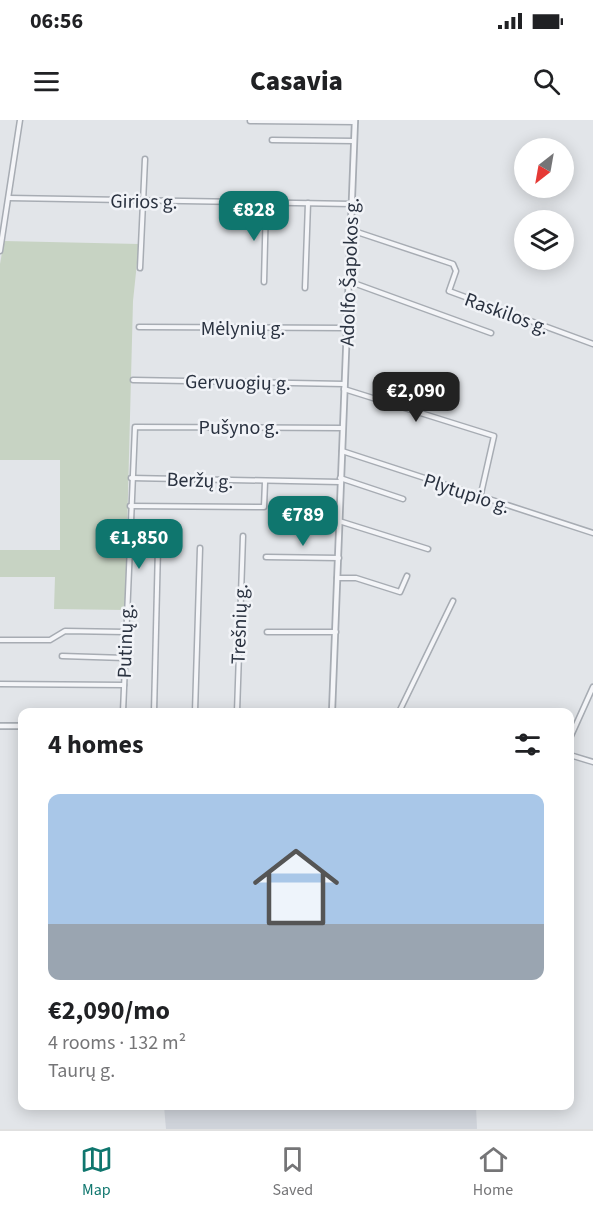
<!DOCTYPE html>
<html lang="en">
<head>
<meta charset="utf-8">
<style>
  :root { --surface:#fff; --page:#f6f6f6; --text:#202124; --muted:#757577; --line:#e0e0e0; --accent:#0f766e }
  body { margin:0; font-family:"Source Sans 3",sans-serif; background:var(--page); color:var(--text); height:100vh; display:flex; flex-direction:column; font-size:22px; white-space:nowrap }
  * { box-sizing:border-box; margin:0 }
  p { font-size:20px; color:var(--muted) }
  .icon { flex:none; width:33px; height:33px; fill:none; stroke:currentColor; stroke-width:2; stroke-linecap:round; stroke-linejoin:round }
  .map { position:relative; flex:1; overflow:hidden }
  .side { position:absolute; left:18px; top:588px; width:556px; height:402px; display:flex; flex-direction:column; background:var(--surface); border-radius:12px; box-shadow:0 3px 15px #0003 }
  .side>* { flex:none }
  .needle { width:39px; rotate:211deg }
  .controls { position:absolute; left:514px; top:18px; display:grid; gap:12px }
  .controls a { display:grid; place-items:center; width:60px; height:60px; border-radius:50%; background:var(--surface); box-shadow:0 3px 15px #0003; font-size:30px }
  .price { position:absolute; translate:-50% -51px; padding:0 14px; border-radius:12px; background:var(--accent); color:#fff; font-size:20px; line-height:39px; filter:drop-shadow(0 2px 3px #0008) }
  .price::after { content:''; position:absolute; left:50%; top:36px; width:18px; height:14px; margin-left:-9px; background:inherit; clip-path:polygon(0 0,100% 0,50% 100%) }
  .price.selected { background:#222; color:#fff }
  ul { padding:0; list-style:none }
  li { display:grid; align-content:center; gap:12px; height:318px; padding:0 30px }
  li+li { border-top:2px solid var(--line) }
  li span { display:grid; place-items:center; height:186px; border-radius:12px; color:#555 }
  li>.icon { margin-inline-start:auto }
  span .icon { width:108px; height:108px; fill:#fffc; stroke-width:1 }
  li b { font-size:26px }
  h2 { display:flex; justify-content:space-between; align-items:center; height:72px; padding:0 30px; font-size:26px }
  .status { display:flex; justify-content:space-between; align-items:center; height:42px; padding:0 30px; background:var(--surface); direction:ltr }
  .status svg { height:16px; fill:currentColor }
  header { display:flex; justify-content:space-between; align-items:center; height:78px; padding:0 30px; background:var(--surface); font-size:27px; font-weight:800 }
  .tab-bar { display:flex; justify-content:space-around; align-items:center; height:84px; border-top:2px solid var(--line); background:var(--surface); font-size:16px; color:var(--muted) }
  .tab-bar a { display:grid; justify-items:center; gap:3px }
  .tab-bar .selected { color:var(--accent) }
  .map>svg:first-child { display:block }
  .built { fill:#d0d4db }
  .green { fill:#c7d3c3 }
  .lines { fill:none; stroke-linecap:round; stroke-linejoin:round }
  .minor-casing { stroke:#a7acb3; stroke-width:7 }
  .tertiary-casing { stroke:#a7acb3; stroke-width:8 }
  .minor { stroke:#f4f5f8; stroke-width:4 }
  .tertiary { stroke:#f4f5f8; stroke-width:4.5 }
  .labels { text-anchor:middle; stroke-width:5; stroke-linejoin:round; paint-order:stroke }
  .street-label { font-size:20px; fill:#2a3240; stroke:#f1f3f7 }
</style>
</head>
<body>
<div class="status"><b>06:56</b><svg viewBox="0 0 49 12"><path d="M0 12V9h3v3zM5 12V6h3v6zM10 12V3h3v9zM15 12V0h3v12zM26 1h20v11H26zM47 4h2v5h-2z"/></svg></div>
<header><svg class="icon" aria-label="menu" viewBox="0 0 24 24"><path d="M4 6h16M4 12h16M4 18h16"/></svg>Casavia<svg class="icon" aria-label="search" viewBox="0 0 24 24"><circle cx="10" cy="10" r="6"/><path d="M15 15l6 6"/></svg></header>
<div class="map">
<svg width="593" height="1009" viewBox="0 0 593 1009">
  <rect width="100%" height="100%" fill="#e2e5e9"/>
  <!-- built -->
  <path class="built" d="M164,986H476L477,1009H166Z"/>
  <!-- green -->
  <path class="green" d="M4,121L139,124L133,181L125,490L54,489L55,457H0V430H60V340H0V144Z"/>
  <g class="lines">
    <defs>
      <g id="minor">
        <path d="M250,1L355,2"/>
        <path d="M272,20L354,21"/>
        <path d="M9,78L352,84"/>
        <path d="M351,110L453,144L456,151L449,171L593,224"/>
        <path d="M0,131L20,0"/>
        <path d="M140,148L145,39"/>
        <path d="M348,161L491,213"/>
        <path d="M264,162L266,83"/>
        <path d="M305,168L308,83"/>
        <path d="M139,207L347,208"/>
        <path d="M133,260L344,264"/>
        <path d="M344,269L494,316L480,378"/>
        <path d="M342,331L593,413"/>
        <path d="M131,358L340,362"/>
        <path d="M340,358L403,379"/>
        <path d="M130,386L264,387L265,362"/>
        <path d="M339,401L428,429"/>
        <path d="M266,437L339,438"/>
        <path d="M337,458H356L400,472L407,456"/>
        <path d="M267,512H336"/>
        <path d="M0,520H50L65,511L126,512"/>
        <path d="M62,536L125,538"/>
        <path d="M0,564L124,565"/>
        <path d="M123,592L135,307L342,308"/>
        <path d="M154,592L158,427"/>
        <path d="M195,592L200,428"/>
        <path d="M237,592L243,416"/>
        <path d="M399,592L453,481"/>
        <path d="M570,618L593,567"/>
        <path d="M570,635L593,642"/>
      </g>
      <g id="tertiary">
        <path d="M332,592L355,0"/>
        <path d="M0,606H22"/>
      </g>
    </defs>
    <!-- minor casing -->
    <use href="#minor" class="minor-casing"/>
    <!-- tertiary casing -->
    <use href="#tertiary" class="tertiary-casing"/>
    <!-- minor -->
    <use href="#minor" class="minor"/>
    <!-- tertiary -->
    <use href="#tertiary" class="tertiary"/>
  </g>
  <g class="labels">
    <!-- street labels -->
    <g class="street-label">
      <text transform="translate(144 81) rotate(1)" y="7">Girios g.</text>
      <text transform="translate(349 152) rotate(-88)" y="7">Adolfo Šapokos g.</text>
      <text transform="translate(507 193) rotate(20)" y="7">Raskilos g.</text>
      <text x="243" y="215">Mėlynių g.</text>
      <text transform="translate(238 262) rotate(1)" y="7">Gervuogių g.</text>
      <text x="239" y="314">Pušyno g.</text>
      <text transform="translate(200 360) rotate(2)" y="7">Beržų g.</text>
      <text transform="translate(467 373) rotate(18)" y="7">Plytupio g.</text>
      <text transform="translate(239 504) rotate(-88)" y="7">Trešnių g.</text>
      <text transform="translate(125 521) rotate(-88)" y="7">Putinų g.</text>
    </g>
  </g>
</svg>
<div class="controls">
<a><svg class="needle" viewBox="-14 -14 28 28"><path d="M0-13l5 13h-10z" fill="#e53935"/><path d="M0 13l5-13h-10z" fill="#757577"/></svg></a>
<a><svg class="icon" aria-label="layers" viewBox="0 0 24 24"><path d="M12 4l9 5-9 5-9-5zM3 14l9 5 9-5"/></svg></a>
</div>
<b class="price" style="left:254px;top:122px">€828</b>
<b class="price selected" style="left:416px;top:303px">€2,090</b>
<b class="price" style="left:303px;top:427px">€789</b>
<b class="price" style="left:139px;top:450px">€1,850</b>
<section class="side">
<h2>4 homes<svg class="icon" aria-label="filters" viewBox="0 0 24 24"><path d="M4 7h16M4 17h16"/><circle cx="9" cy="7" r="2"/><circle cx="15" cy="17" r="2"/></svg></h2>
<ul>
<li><span style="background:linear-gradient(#a9c7e8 70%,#9aa5b1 0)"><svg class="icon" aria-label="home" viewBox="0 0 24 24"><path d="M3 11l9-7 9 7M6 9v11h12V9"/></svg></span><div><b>€2,090/mo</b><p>4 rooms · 132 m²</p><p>Taurų g.</p></div></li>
</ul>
</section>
</div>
<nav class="tab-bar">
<a class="selected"><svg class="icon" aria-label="map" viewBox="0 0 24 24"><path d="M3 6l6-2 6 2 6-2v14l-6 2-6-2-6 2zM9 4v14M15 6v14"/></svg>Map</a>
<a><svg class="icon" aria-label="saved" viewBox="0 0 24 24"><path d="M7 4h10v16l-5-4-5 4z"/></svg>Saved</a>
<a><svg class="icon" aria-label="home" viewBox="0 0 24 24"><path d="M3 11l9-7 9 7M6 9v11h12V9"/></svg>Home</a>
</nav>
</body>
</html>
